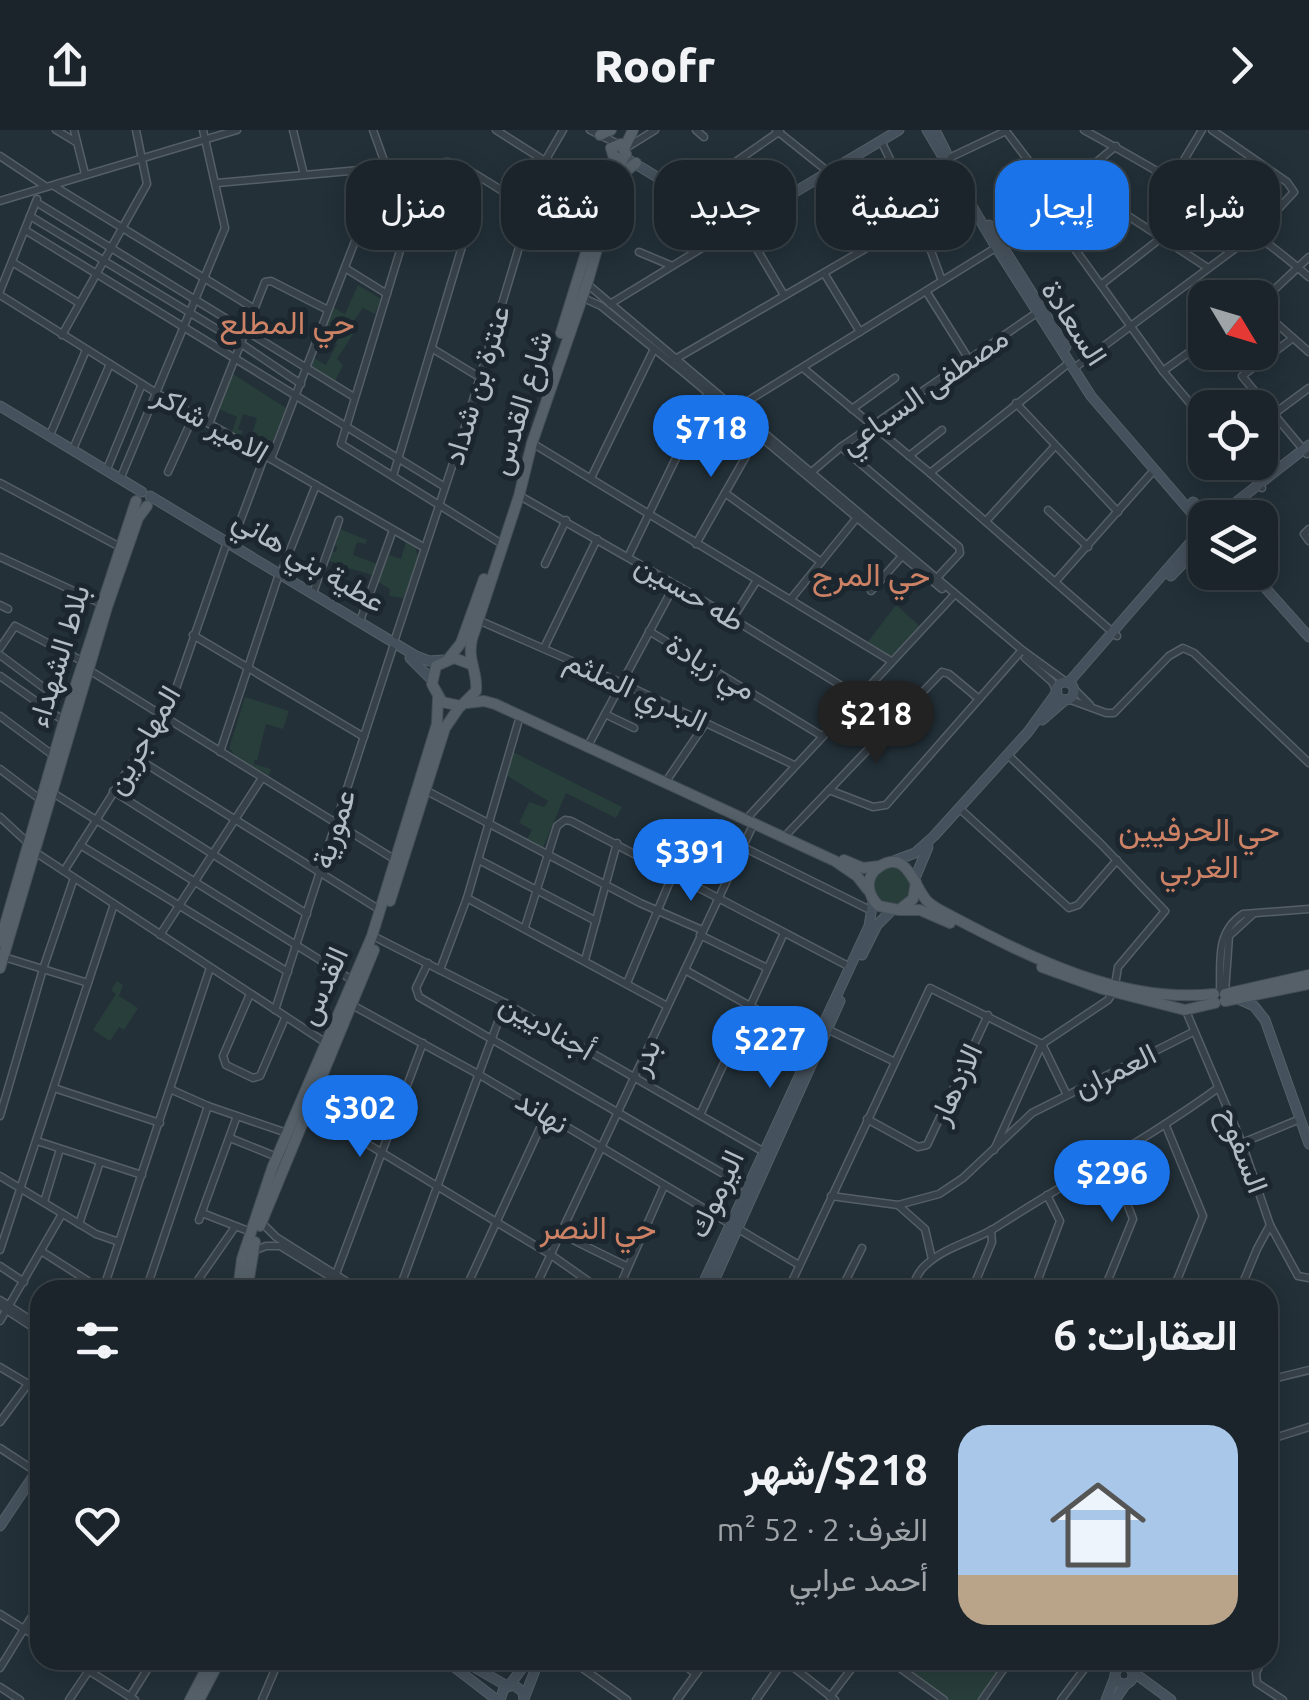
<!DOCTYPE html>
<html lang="ar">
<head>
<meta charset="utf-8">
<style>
  :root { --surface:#1a242a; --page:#232c32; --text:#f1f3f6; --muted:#9fa4a8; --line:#384147; --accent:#1a73e8 }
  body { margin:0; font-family:Ubuntu,Vazirmatn,sans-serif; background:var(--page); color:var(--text); direction:rtl; height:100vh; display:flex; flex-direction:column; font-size:38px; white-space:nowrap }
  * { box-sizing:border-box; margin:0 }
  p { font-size:32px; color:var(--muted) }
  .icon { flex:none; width:55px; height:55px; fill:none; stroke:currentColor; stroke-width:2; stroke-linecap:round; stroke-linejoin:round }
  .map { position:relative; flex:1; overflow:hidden; direction:ltr }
  .details { position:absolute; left:30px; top:1150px; width:1248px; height:390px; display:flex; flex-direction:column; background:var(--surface); border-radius:30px; box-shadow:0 5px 25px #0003,0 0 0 2px var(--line); direction:rtl }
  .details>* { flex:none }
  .banner { position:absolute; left:30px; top:30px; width:1250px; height:90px; direction:rtl; display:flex; gap:20px }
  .needle { width:65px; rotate:128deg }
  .tools { position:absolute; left:1188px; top:150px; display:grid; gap:20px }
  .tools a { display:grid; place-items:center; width:90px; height:90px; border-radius:20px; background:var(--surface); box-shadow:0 5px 25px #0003,0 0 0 2px var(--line); font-size:50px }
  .price { position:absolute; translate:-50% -85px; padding:0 22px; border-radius:35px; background:var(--accent); color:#fff; font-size:32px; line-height:65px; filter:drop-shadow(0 2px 5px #0008) }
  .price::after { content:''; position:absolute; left:50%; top:60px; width:30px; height:22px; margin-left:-15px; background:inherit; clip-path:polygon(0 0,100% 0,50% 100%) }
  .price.selected { background:#222; color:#fff }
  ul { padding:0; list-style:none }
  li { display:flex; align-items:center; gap:30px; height:250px; padding:0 40px }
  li+li { border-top:2px solid var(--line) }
  li span { display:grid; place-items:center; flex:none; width:280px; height:200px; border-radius:30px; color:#555 }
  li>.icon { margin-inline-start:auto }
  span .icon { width:120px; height:120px; fill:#fffc; stroke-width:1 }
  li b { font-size:42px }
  h2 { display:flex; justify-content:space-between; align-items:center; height:120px; padding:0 40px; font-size:42px }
  .chip { padding:0 35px; border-radius:30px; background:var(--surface); box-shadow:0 5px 25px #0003,0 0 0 2px var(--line); font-size:35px; line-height:90px }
  .chip.selected { background:var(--accent); color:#fff }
  header { display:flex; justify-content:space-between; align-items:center; height:130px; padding:0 40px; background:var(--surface); font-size:45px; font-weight:800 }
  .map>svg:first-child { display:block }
  .green { fill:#283e3b }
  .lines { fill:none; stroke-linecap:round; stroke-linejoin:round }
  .street-casing { stroke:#555f67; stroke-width:9 }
  .secondary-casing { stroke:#555f67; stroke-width:11 }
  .primary-casing { stroke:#434d55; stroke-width:12 }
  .street { stroke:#374149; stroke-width:6 }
  .secondary { stroke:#45515c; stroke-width:9 }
  .primary { stroke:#556069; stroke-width:10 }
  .labels { text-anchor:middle; stroke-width:10; stroke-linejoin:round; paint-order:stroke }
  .street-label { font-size:30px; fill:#b2bcc5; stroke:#1c262e }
  .neighbourhood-label { font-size:32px; fill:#cd8265; stroke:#1c262e }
</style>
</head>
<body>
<header><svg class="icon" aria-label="forward" viewBox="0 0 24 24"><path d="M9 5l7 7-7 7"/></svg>Roofr<svg class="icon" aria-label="share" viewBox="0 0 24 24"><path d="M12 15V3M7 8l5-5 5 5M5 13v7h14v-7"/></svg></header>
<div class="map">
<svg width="1309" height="1570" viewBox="0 0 1309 1570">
  <rect width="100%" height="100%" fill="#233038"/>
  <!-- green -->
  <g class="green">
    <path d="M358,155L381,169L375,184L363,178L347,200L353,204L337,229L343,235L335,251L311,236L314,228L326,235L337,214L323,205L332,177L345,184Z"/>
    <path d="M233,244L286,278L269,320L250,312L257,288L243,284L238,299L243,301L241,305L232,302L237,287L219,279Z"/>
    <path d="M340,399L367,410L365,414L357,412L353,425L377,434L373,445L344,437L340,443L333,440L335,433L327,430L331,421L336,422L337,416L333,415Z"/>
    <path d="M406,412L415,417L418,426L404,468L389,466L390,459L378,452L389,425L401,429Z"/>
    <path d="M896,475L921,497L897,523L887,527L867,513Z"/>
    <path d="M245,567L289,581L283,599L266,594L257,630H254V634L271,639L269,646L236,626L229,618Z"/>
    <path d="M513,622L622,677L616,688L566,663L543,718L527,709L532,700L519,693L529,672L544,677L548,671L506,645Z"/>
    <circle cx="893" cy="757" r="19"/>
    <path d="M117,851L123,855L119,866L138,878L124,900L119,897L110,911L93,900L116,864L111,860Z"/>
    <path d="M896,1530H1006L978,1570H950Z"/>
  </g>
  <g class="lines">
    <defs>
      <g id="street">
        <path d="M56,0L76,12"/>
        <path d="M74,0L85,44"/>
        <path d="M293,0L304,45"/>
        <path d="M373,0L387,39"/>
        <path d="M496,0L545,31"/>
        <path d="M590,0L616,13"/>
        <path d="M696,0L704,7"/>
        <path d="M776,0L831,44"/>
        <path d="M1084,0C1164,44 1240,87 1309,147"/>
        <path d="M1006,1L1055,66"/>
        <path d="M883,15L919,88L942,151"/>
        <path d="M626,18L655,0"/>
        <path d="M0,26L45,56"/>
        <path d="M949,28L1006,1"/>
        <path d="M724,40L780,1"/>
        <path d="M382,42L467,100L393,346"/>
        <path d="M1173,48L1202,0"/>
        <path d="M217,53L448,32L467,39L588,114"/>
        <path d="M54,56L253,178"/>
        <path d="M417,65L341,314L497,411"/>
        <path d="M0,71L237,0"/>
        <path d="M36,72L354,267"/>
        <path d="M30,86L240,213L301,254"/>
        <path d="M25,100L445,357"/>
        <path d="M993,108L1055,66L1116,16"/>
        <path d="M639,122L670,135"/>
        <path d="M12,132L79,173"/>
        <path d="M345,138L387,164"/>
        <path d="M824,143L860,202"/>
        <path d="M586,153L1022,520L1066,552"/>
        <path d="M1102,154L1161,108"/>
        <path d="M0,161L37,69"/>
        <path d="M926,161L970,231"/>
        <path d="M0,165L158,264L425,418"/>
        <path d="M579,166L601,176L683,242L942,459"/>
        <path d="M1260,173L1309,127"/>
        <path d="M610,174L738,96L752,111L784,165"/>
        <path d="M1260,179L1309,222"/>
        <path d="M62,205L147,54L136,0"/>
        <path d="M1293,208L1242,246L1307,324"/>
        <path d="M433,219L479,247"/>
        <path d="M672,231L963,62"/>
        <path d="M803,238L930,343L1117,506"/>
        <path d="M1073,239L1256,103L1294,62L1287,52L1212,0"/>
        <path d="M1163,241L1205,211"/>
        <path d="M1016,273L1118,382"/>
        <path d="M735,279L997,117"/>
        <path d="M852,279L895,248"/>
        <path d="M1275,283L1309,258"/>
        <path d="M1205,291L1163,241L1072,115L1119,80L1208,138"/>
        <path d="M209,294L265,152L271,151L328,180"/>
        <path d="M50,305L86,220"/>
        <path d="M532,313L891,531"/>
        <path d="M841,317L959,417L960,423L936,449"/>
        <path d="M73,319L110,234"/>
        <path d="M909,326L942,300"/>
        <path d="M271,329L382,41"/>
        <path d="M1242,332L1262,358"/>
        <path d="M107,339L142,254"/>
        <path d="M168,342L194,285"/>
        <path d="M930,343L1069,233"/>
        <path d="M808,345L841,317L1038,182"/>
        <path d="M121,347L225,98L203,0"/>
        <path d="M591,348L654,219"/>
        <path d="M0,353L120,417"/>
        <path d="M725,363L821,432"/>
        <path d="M520,366L702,470L858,566"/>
        <path d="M1048,380L1088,417"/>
        <path d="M986,391L1055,316"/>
        <path d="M1309,399L1304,404L1309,411"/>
        <path d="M232,413L265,325"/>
        <path d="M696,414L758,305"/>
        <path d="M0,427L102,474"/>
        <path d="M628,427L708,262"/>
        <path d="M545,434L566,390"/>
        <path d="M281,443L316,355"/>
        <path d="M1055,452L1155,339"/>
        <path d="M871,461L902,426"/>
        <path d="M313,463L339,390"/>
        <path d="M791,469L859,385"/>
        <path d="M0,475L8,479"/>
        <path d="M733,488L757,450"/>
        <path d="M478,490L622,553L794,635"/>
        <path d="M360,491L393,400"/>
        <path d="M649,501L822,606"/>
        <path d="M193,505L364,607"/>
        <path d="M394,512L464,300L545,31L563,0"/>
        <path d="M0,518L15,496L82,531"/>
        <path d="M544,518L597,409"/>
        <path d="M0,525L51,563"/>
        <path d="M1025,528L1052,552L1057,561"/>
        <path d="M89,540L394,729"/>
        <path d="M0,546L64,591"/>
        <path d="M1074,559L1090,575"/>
        <path d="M1068,569L1106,583H1114L1169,526L1183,518L1194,523L1309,633"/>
        <path d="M605,584L634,598"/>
        <path d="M0,586L54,626"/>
        <path d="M590,612L674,456"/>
        <path d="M220,622L278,447"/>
        <path d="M135,627L380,780"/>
        <path d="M0,639L41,670"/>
        <path d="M669,647L705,594"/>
        <path d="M425,660L640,773L702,800"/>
        <path d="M829,660L873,677L886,675L1022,520"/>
        <path d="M113,661L307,784"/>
        <path d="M53,663L352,850"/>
        <path d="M960,679L1069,778L1078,775L1117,730"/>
        <path d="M750,685L955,464"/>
        <path d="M0,687L28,713"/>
        <path d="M788,703L942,542L949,544L979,569"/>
        <path d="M80,715L288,842"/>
        <path d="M743,717L872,781"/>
        <path d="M35,722L326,913"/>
        <path d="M479,730L596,791"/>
        <path d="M64,741L172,570L226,415"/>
        <path d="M467,768L667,876"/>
        <path d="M525,797L557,696L565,690L571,691L850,837"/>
        <path d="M160,805L262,648"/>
        <path d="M700,805L767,838"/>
        <path d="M373,806L505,873L764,1022"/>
        <path d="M4,827L88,853"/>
        <path d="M585,830L617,713"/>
        <path d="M428,833L416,858L419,867L746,1057"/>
        <path d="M440,840L467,768L520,586"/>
        <path d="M685,840L815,912"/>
        <path d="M627,853L673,744"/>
        <path d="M1220,861C1221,832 1215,802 1243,784L1309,779"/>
        <path d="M1225,863L1229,806L1252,785"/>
        <path d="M250,864L223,926L226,935L253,948L260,946L285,888"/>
        <path d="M352,875L478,944L799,1135"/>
        <path d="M275,880L393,517"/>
        <path d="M1186,881L1242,1013L1270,1095L1257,1119L1240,1160"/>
        <path d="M827,899L893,931"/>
        <path d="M54,958L160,993"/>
        <path d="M172,960L208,976L287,1003"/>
        <path d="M308,978L551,1125L601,1160"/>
        <path d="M700,985L784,803"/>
        <path d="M0,986L43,839L74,748"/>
        <path d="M867,989L918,1017L927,1015L988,885"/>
        <path d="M1166,996L1203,1086L1173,1160"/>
        <path d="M230,1008L277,1027"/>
        <path d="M37,1011L142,1045"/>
        <path d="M1242,1013L1300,989"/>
        <path d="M994,1020L1042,914L1108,870L1114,861L1118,837L1165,781L1101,714L1008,625"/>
        <path d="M0,1046L96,1104L119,1112"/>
        <path d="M831,1066L898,1075L939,1064L963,1048L1032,983L1193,902"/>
        <path d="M44,1072L60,1019"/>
        <path d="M898,1075L925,1099L932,1129"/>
        <path d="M202,1083L251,1102"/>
        <path d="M199,1090L237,986"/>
        <path d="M79,1094L100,1032"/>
        <path d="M263,1094L276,1107L360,1160"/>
        <path d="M1270,1095L1298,1146L1309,1148"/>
        <path d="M561,1104L628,1137"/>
        <path d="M0,1120L114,774"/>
        <path d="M41,1121L99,1158L104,1157L210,838"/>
        <path d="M253,1121L266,1116H280L352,1160"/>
        <path d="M0,1136L24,1152"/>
        <path d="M1038,1152L1061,1160"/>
        <path d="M146,1160L208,976"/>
        <path d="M191,1160L235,1097"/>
        <path d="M330,1160L423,913"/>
        <path d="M399,1160L505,873"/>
        <path d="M465,1160L546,985"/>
        <path d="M534,1160L754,693"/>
        <path d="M618,1160L664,1056"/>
        <path d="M788,1160L930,858L1042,914L1067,965"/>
        <path d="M841,1160L862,1118"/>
        <path d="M911,1160C915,1150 919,1140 927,1134C945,1117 974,1111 995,1098C1069,1050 1147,1010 1218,958"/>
        <path d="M972,1160L992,1112L991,1100"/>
        <path d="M1034,1160L1060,1091L1047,1065"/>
        <path d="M1104,1160L1133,1089L1110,1029"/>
        <path d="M0,1170L40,1196"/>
        <path d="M0,1176L40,1202"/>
        <path d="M0,1191L62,1084"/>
        <path d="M0,1237L40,1261"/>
        <path d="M1268,1250L1309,1240"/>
        <path d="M0,1292L28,1254"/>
        <path d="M1268,1310L1309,1297"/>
        <path d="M0,1318L35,1341"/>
        <path d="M0,1484L40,1509"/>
        <path d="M1268,1491L1271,1508L1268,1518"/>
        <path d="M72,1530L135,1570"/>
        <path d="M257,1530L276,1538"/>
        <path d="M571,1530L627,1570"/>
        <path d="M677,1530L696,1544"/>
        <path d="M889,1530L944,1570"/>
        <path d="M1262,1530L1256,1543L1257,1553L1283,1570"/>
        <path d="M0,1538L40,1473"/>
        <path d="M0,1557L20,1570"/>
        <path d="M130,1567L153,1530"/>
        <path d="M830,1567L858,1530"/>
        <path d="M69,1570L96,1530"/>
        <path d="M262,1570L279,1530"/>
        <path d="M677,1570L706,1530"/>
        <path d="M756,1570L784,1530L835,1570"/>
        <path d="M982,1570L1010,1530"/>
        <path d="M1061,1570L1091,1530"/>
      </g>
      <g id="secondary">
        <path d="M927,0L996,117L1091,266L1203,396"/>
        <path d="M935,0L946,22"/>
        <path d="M624,27L738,96L899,0"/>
        <path d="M989,95L1066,217"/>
        <path d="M0,276L142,362"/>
        <path d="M150,366L416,526L429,531L444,530"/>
        <path d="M1193,372L1209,388"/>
        <path d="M1216,388L1309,315"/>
        <path d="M1251,442L1309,507"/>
        <path d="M1171,446L1205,410"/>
        <path d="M410,528L431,549"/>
        <path d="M1069,552L1203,398"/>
        <circle cx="1065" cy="561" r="9"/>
        <path d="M1042,590L1065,570"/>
        <path d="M891,732L915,723L934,706L1028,602L1057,562"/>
        <path d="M915,748L928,717"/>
        <path d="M862,825L877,795L892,780"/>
        <path d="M1238,869L1254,876L1265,890L1309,1014"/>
        <path d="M700,1160L869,796L873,771"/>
        <path d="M710,1160L840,871"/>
        <path d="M0,1396L40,1336"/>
        <path d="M445,1530L497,1570"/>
        <path d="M462,1530L507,1556"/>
        <circle cx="1124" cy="1545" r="9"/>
        <path d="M1133,1542L1171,1570"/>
        <path d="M509,1556L528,1530"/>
        <path d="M525,1566L539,1530"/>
        <path d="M500,1570L504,1558L514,1555L523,1562L524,1570"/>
        <path d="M1106,1570L1115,1547"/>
        <path d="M1115,1570L1126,1554"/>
      </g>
      <g id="primary">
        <path d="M600,5L611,0"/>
        <path d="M625,17L633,0"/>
        <path d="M620,46L636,33"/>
        <path d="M561,203L610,45L614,28L611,18L621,14L626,24L622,28H614"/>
        <path d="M449,528L461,513L484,449"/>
        <path d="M470,534L454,528L436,536L432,554L442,572L461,576L476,561C478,541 467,531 472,509L519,366L532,313L587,154L623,28"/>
        <path d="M467,573L484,571L495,574L835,731L857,746L868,760"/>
        <path d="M844,730L863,738L880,736"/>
        <path d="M916,752L913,769L899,780L879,776C867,765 864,747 879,737C907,718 914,757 927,771C934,778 944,782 953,787C1031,828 1122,874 1214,864"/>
        <path d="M390,771L445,598L460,576"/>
        <path d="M900,780H920L950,793"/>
        <path d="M0,812L64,591L136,371"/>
        <path d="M1042,837L1103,859L1185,880L1215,873"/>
        <path d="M0,838L107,477L138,388L147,376"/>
        <path d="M1225,864L1309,845"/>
        <path d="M1225,871L1309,854"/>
        <path d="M260,1096L374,820"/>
        <path d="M238,1160L242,1129L273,1036L372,806L437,594L438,568"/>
        <path d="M247,1160L255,1112"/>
        <path d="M190,1570L211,1530"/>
        <path d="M199,1570L220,1530"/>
      </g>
    </defs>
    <!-- street casing -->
    <use href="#street" class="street-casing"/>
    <!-- secondary casing -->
    <use href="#secondary" class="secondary-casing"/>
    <!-- primary casing -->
    <use href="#primary" class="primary-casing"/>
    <!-- street -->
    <use href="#street" class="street"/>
    <!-- secondary -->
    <use href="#secondary" class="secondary"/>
    <!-- primary -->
    <use href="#primary" class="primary"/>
  </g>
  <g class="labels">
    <!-- street labels -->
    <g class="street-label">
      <text transform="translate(1074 193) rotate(57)" y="10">السعادة</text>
      <text transform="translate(477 255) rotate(-73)" y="10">عنترة بن شداد</text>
      <text transform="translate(924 261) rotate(-35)" y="10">مصطفى السباعي</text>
      <text transform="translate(521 273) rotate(-73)" y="10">شارع القدس</text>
      <text transform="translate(211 294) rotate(30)" y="10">الامير شاكر</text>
      <text transform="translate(309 431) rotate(31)" y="10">عطية بني هاني</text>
      <text transform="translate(690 463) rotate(31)" y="10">طه حسين</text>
      <text transform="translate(59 526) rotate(-73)" y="10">بلاط الشهداء</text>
      <text transform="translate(711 537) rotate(31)" y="10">مي زيادة</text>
      <text transform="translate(636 561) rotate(25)" y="10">البدري الملثم</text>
      <text transform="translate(143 610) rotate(-60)" y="10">المهاجرين</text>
      <text transform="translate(334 699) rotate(-72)" y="10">عمورية</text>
      <text transform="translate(323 856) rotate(-66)" y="10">القدس</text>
      <text transform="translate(547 897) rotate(30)" y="10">أجناديين</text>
      <text transform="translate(645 927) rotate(-66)" y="10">بدر</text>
      <text transform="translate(1115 941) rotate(-26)" y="10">العمران</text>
      <text transform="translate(956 954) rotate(-65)" y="10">الازدهار</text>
      <text transform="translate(542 982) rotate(31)" y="10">نهاند</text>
      <text transform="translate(1243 1020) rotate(69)" y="10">السفوح</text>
      <text transform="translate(716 1064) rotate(-65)" y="10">اليرموك</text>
    </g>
    <!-- neighbourhood labels -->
    <g class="neighbourhood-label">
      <text x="287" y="204">حي المطلع</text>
      <text x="871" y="456">حي المرج</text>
      <text x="1199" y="711">حي الحرفيين<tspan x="1199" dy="37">الغربي</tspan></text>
      <text x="598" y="1109">حي النصر</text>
    </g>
  </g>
</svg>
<div class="tools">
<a><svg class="needle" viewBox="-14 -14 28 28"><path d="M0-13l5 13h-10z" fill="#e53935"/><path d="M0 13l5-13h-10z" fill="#9fa4a8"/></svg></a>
<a><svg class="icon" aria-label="locate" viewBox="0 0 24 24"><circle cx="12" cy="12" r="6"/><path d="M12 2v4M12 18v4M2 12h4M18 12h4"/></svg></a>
<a><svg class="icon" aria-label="layers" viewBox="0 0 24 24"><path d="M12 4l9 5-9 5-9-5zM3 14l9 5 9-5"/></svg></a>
</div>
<b class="price" style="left:711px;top:350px">$718</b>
<b class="price selected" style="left:876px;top:636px">$218</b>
<b class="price" style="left:691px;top:774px">$391</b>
<b class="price" style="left:770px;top:961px">$227</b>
<b class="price" style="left:360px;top:1030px">$302</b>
<b class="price" style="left:1112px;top:1095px">$296</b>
<div class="banner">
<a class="chip">شراء</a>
<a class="chip selected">إيجار</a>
<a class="chip">تصفية</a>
<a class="chip">جديد</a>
<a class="chip">شقة</a>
<a class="chip">منزل</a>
</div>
<section class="details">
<h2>العقارات: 6<svg class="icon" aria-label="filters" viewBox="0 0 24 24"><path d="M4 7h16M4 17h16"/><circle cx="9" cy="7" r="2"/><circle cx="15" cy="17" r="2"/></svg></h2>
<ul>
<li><span style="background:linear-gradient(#a9c7e8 75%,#b9a48a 0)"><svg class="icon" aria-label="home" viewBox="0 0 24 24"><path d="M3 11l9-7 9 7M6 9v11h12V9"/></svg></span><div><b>$218/شهر</b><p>الغرف: 2 · 52 m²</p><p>أحمد عرابي</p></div><svg class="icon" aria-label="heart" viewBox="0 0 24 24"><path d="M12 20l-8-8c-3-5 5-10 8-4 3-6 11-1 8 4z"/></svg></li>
</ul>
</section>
</div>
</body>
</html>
